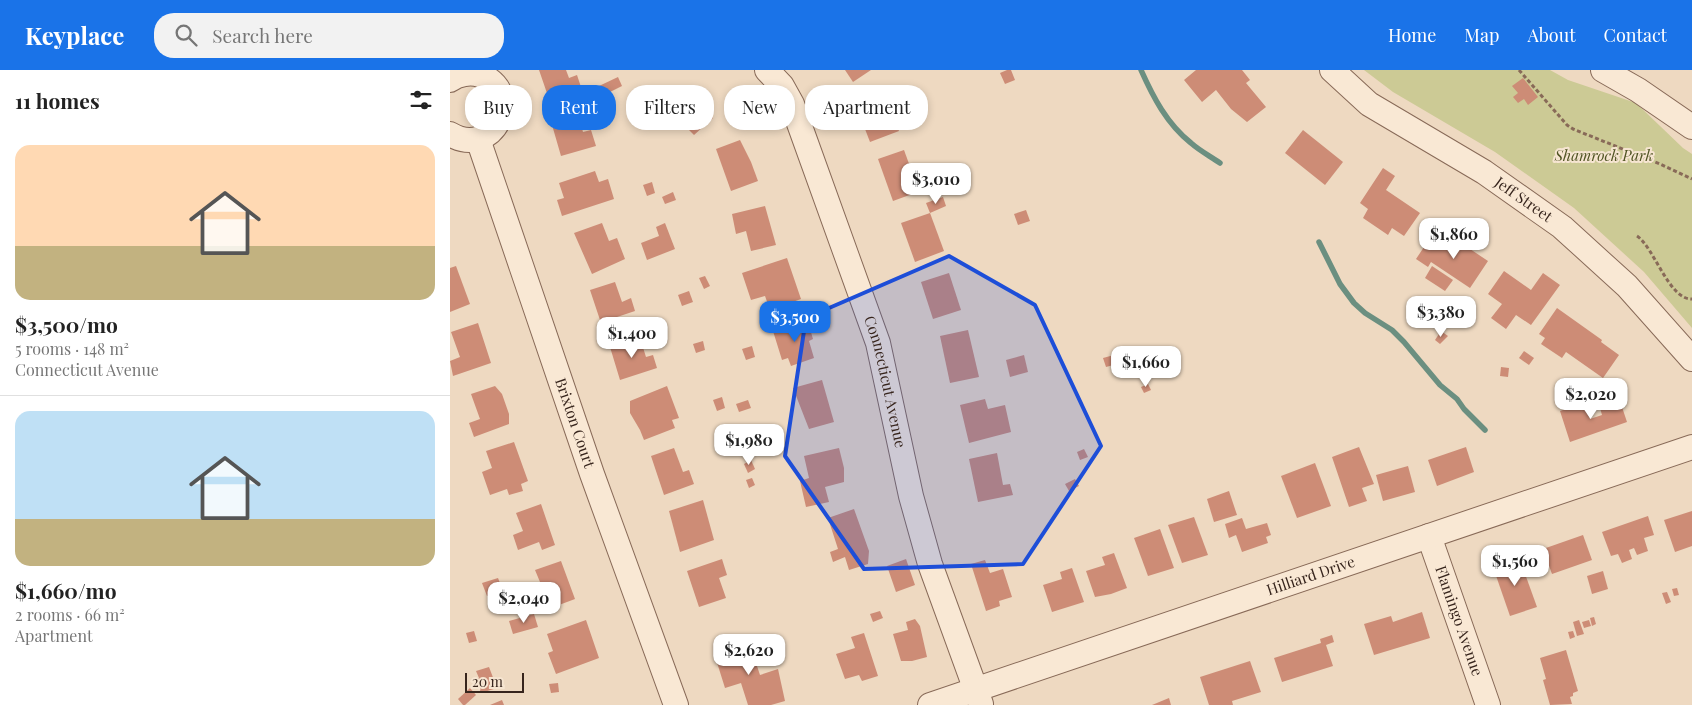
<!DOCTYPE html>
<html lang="en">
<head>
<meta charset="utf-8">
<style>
  :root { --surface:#fff; --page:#f2f2f2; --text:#222; --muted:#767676; --line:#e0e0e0; --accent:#1a73e8 }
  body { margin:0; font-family:"Playfair Display",serif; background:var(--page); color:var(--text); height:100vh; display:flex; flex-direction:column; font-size:19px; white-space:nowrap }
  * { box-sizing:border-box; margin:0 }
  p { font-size:16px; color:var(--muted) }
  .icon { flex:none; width:28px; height:28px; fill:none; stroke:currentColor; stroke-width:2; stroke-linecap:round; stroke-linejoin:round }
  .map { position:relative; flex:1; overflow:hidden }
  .sheet { display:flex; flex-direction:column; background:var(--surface); width:450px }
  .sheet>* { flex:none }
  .top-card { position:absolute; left:15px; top:15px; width:475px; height:45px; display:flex; gap:10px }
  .scale { position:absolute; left:15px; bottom:12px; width:59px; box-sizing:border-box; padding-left:5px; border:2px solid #37251d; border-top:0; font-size:14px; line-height:18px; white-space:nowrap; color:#37251d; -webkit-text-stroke:4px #f6e5d1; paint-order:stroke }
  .price { position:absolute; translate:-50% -42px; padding:0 11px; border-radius:10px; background:#fff; color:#222; font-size:16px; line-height:32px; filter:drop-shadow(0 1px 2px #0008) }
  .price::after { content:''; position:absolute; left:50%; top:30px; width:15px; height:11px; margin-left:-8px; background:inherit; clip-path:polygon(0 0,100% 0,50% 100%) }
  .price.selected { background:var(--accent); color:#fff }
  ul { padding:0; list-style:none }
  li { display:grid; align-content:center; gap:10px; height:265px; padding:0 15px }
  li+li { border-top:1px solid var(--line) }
  li span { display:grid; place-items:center; height:155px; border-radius:15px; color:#555 }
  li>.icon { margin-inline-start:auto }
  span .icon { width:90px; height:90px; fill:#fffc; stroke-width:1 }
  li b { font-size:21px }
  h2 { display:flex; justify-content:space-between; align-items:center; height:60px; padding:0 15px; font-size:21px }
  .chip { padding:0 18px; border-radius:20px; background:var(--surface); box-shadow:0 2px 8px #0003; font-size:18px; line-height:45px }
  .chip.selected { background:var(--accent); color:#fff }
  header { display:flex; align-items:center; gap:30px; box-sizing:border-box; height:70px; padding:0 25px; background:var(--accent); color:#fff }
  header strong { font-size:24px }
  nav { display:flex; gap:28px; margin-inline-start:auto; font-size:18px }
  .search { width:350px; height:45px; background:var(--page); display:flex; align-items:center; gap:12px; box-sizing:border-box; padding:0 18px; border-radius:20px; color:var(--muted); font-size:19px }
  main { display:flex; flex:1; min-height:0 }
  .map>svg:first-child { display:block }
  .green { fill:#ccca95 }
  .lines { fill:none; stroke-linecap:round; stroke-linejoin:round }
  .stream { stroke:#6b8f80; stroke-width:5.5 }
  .building { fill:#cd8c76 }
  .street-casing { stroke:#886a58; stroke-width:26 }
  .path { stroke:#886a58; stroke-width:3; stroke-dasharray:4 2.5; stroke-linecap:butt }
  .street { stroke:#f9e8d4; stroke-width:24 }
  .marked { fill:#1d4ed8; fill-opacity:0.2; stroke:#1d4ed8; stroke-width:4; stroke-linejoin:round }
  .labels { text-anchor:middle; stroke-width:4; stroke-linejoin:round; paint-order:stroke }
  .park-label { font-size:15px; font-style:italic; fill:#505423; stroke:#f6e5d1 }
  .street-label { font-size:15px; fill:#37251d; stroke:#f6e5d1 }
</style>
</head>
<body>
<header>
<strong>Keyplace</strong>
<div class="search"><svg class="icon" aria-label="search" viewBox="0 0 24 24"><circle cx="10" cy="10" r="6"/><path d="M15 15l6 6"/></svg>Search here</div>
<nav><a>Home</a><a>Map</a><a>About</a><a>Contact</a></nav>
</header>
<main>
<section class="sheet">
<h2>11 homes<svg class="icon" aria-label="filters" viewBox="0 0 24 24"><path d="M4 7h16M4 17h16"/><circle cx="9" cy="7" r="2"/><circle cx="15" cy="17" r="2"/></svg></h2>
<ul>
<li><span style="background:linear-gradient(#ffd9b3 65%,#c2b280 0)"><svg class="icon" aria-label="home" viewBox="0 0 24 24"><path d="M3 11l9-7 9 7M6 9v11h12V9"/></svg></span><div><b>$3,500/mo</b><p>5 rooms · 148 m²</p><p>Connecticut Avenue</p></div></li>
<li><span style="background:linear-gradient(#bfe0f5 70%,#c2b280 0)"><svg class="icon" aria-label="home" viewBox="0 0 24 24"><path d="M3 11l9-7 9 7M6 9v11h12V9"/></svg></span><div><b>$1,660/mo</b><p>2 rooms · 66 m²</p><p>Apartment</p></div></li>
</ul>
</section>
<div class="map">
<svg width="1242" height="635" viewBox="0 0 1242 635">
  <rect width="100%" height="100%" fill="#eed9c1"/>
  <!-- green -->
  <path class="green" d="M914,0H1100L1118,10L1186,33L1233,78L1242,84V258L1194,202L1124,138L1045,82L943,22Z"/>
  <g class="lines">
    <!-- stream -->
    <g class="stream">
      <path d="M691,0C703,27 717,54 741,73C750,81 760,86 770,93"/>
      <path d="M869,172L890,214L904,233L915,243L942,260L954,272L990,315L1007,329L1014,339L1035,360"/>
    </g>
  </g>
  <!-- building -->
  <g class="building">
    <path d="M89,0H116L119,8L127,5L131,17L99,29Z"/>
    <path d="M395,0H421L403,12Z"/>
    <path d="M557,0H561L565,10L555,14L550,3Z"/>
    <path d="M746,0H792L800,10L796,13L816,37L797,52L781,39L766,20L752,32L734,10Z"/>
    <path d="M168,7L172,16L154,25L149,16Z"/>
    <path d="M1073,8L1088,27L1078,35L1074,29L1068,33L1063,27L1068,23L1062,16Z"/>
    <path d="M229,15L235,20L237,18L263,48L244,65L211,32Z"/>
    <path d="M202,19L211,29L199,41L190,31Z"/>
    <path d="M434,22L449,61L420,72L405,33Z"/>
    <path d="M127,41L133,62L141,60L146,76L111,86L100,48Z"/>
    <path d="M853,60L893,92L875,115L835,83Z"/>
    <path d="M290,70L301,92L308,111L281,121L266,79Z"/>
    <path d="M454,80L466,113L465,123L443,131L428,89Z"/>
    <path d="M933,98L945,106L936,120L970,143L954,166L942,158L938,165L913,148L918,139L910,133Z"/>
    <path d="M145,101L149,112L158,109L164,129L112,146L107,130L114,128L109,113Z"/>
    <path d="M510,107L513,114L498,120L495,113Z"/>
    <path d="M202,112L205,123L197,126L193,115Z"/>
    <path d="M223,122L226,130L215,134L212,127Z"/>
    <path d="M493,127L496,136L480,143L476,133Z"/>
    <path d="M315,136L326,175L301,181L296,161L286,164L282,144Z"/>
    <path d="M576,140L580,151L568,155L564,144Z"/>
    <path d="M480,143L494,181L465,192L451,153Z"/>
    <path d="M152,153L159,171L167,168L175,189L142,204L124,163Z"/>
    <path d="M215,153L225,179L197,190L191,173L209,166L206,157Z"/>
    <path d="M996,163L1038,191L1020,218L981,192L978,197L966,189L978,171L987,177Z"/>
    <path d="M337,188L351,229L320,240L315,226L301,230L292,203Z"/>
    <path d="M6,196L20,234L0,242V198Z"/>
    <path d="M982,196L1003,210L995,221L975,208Z"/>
    <path d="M1054,201L1081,220L1093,203L1110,215L1081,255L1066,245L1056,259L1041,248L1052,234L1038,224Z"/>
    <path d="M499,203L511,240L483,249L471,212Z"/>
    <path d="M255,206L260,216L254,219L249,208Z"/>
    <path d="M165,212L172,232L181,228L185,241L164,248L167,257L154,262L140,220Z"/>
    <path d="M239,221L243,232L232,236L228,225Z"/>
    <path d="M1107,238L1152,270L1151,272L1169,285L1153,308L1116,282L1112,288L1091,274L1095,268L1089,264Z"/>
    <path d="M352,251L355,260L360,259L363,269L359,271L364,288L341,296L338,288L332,290L323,261Z"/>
    <path d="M28,253L41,293L3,306L0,291L10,287L1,262Z"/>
    <path d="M518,260L529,307L500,313L490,266Z"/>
    <path d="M991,261L998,266L990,274L985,270Z"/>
    <path d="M190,268L196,287L203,285L207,298L170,310L160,277Z"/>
    <path d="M253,271L255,280L246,283L243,274Z"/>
    <path d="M302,276L305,287L296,290L292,279Z"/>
    <path d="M1074,281L1084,288L1079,295L1069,288Z"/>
    <path d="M574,285L578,302L560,307L556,290Z"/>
    <path d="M664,285L667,294L656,297L653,288Z"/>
    <path d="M1051,297L1059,298L1058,307L1050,306Z"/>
    <path d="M372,310L384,352L359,359L343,318Z"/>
    <path d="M698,314L701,320L694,323L691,317Z"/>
    <path d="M45,316L52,324L59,344V354L24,367L19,353L30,349L21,324Z"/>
    <path d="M217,316L229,348L222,350L225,358L194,370L190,360L180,343V331Z"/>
    <path d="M272,327L275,338L267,341L263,330Z"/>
    <path d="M535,329L538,339L555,335L561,362L519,373L510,335Z"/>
    <path d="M298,330L301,338L289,342L286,334Z"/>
    <path d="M1129,331L1130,334L1134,333L1140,349L1152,345L1150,338L1170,331L1177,352L1120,372L1110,341L1119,338L1118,335Z"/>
    <path d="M289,366L292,375L280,380L277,372Z"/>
    <path d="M64,372L78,411L71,414L73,421L59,425L57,419L40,425L32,402L42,398L36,381Z"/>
    <path d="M909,377L924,414L912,418L917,431L899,437L882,387Z"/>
    <path d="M1016,377L1024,402L987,416L978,390Z"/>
    <path d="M224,378L233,402L239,400L244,414L214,425L201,386Z"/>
    <path d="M389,378L394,398V412L375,417L379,432L356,437L350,411L359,408L354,386Z"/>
    <path d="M634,379L638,387L630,390L627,382Z"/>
    <path d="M547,383L553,415L560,414L563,425L528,432L519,389Z"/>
    <path d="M301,390L305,399L298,403L294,394Z"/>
    <path d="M865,393L881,436L847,448L831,406Z"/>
    <path d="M958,396L965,422L933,431L926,405Z"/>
    <path d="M302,408L305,415L299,418L296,410Z"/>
    <path d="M625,409L629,416L619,421L615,414Z"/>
    <path d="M779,421L787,445L764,452L757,429Z"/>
    <path d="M253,430L264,470L230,482L219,441Z"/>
    <path d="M91,434L105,475L92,480L89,472L68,480L63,465L73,461L66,443Z"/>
    <path d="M404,439L419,481L418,494L399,500L395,487L383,492L380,482L388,479L378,448Z"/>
    <path d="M1242,441V476L1225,482L1214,450Z"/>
    <path d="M1198,446L1204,465L1194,468L1198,481L1187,485L1184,478L1179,480L1182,489L1172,493L1168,484L1161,486L1152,462Z"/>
    <path d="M744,447L758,485L732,493L718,455Z"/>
    <path d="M792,448L796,459L817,453L821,465L816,467L818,473L792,482L786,465L779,468L775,454Z"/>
    <path d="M710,459L724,498L698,506L684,468Z"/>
    <path d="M1133,465L1142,490L1102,504L1093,479Z"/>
    <path d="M664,483L677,518L661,524L645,527L636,501L655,495L652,487Z"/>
    <path d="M1069,487L1087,537L1060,546L1043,497Z"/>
    <path d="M272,489L277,505L269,508L276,528L249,537L237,501Z"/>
    <path d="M456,489L465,515L446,522L437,496Z"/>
    <path d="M535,490L540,503L553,499L562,527L549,531L550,536L536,541L521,494Z"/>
    <path d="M111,491L125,529L93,541L88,526L95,524L85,500Z"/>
    <path d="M622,498L634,532L602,542L593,515L612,509L610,502Z"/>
    <path d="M1153,501L1158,519L1142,524L1137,506Z"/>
    <path d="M48,508L53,521L37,526L32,513Z"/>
    <path d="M1227,518L1229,525L1224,526L1222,519Z"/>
    <path d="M1217,522L1221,532L1216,534L1212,523Z"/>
    <path d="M430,541L433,548L423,552L420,544Z"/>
    <path d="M972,542L980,568L924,585L914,554L941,546L943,552Z"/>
    <path d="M84,544L88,557L63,564L59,551Z"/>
    <path d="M1144,547L1146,554L1142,556L1140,548Z"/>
    <path d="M465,549L470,556L477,587L462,591H451L443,564L458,560L456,552Z"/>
    <path d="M136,550L149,588L106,604L98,583L103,581L97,564Z"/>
    <path d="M1129,550L1134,564L1127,566L1123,552Z"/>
    <path d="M1139,550L1141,556L1134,558L1132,552Z"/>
    <path d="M24,561L27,571L19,573L16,563Z"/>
    <path d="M1123,561L1125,567L1120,569L1118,562Z"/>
    <path d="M414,563L428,606L412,611L409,605L395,609L386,584L405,578L401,567Z"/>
    <path d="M882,565L884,572L876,575L883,596L832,612L824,588L871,573L870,569Z"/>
    <path d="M299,572L310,605L328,599L335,631L321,635H298L291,613L275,618L264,583Z"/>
    <path d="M1116,580L1128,621L1123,623V626L1120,627L1122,634L1100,635L1093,610L1096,609L1090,588Z"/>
    <path d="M800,591L811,622L782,631L783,635H759L750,607Z"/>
    <path d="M39,597L47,618L31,623L26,609L29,608L26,601Z"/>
    <path d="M108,613L109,622L101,623L99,614Z"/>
    <path d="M20,618L26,625L15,635H13L8,629Z"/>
    <path d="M719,628L721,635H702Z"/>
    <path d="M52,630L54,635H40Z"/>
  </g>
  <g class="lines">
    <defs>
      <g id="street">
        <path id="s1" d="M317,0L332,16L342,34L428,273L461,426L480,494L531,634"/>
        <path id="s2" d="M882,0L919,34L1034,102L1112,157L1177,216L1242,289"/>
        <path d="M1153,0L1188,20L1242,57"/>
        <path d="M0,10C8,4 20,2 30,5C76,23 43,90 0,64"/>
        <path id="s3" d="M28,69L142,404L226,635"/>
        <path id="s4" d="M979,466L1038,635"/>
        <path id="s5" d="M480,635L1242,377"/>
      </g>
    </defs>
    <!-- street casing -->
    <use href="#street" class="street-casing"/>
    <!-- path -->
    <g class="path">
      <path d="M1069,0L1117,55L1123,59L1210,94L1242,109"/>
      <path d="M1187,166C1204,177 1219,230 1242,229"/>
    </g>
    <!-- street -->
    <use href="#street" class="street"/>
  </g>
  <!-- marked area -->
  <path class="marked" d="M499,186L585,235L651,376L573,494L414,499L335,386L356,248Z"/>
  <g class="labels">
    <!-- park labels -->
    <g class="park-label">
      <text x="1154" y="91">Shamrock Park</text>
    </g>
    <!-- street labels -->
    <g class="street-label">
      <text dy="5" stroke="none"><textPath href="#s2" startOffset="232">Jeff Street</textPath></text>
      <text dy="5" stroke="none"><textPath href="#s1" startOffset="336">Connecticut Avenue</textPath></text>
      <text dy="5" stroke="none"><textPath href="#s3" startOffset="300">Brixton Court</textPath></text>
      <text dy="5" stroke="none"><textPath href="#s5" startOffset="402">Hilliard Drive</textPath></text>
      <text dy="5" stroke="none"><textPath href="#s4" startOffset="90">Flamingo Avenue</textPath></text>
    </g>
  </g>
</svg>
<div class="scale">20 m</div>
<b class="price" style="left:486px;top:135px">$3,010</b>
<b class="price" style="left:1004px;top:190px">$1,860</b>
<b class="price" style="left:991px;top:268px">$3,380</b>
<b class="price selected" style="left:345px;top:273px">$3,500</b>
<b class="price" style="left:182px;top:289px">$1,400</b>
<b class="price" style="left:696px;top:318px">$1,660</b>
<b class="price" style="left:1141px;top:350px">$2,020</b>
<b class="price" style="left:299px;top:396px">$1,980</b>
<b class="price" style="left:1065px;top:517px">$1,560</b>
<b class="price" style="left:74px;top:554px">$2,040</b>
<b class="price" style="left:299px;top:606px">$2,620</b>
<div class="top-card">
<a class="chip">Buy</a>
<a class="chip selected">Rent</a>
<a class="chip">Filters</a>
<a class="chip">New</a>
<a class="chip">Apartment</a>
</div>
</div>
</main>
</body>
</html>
